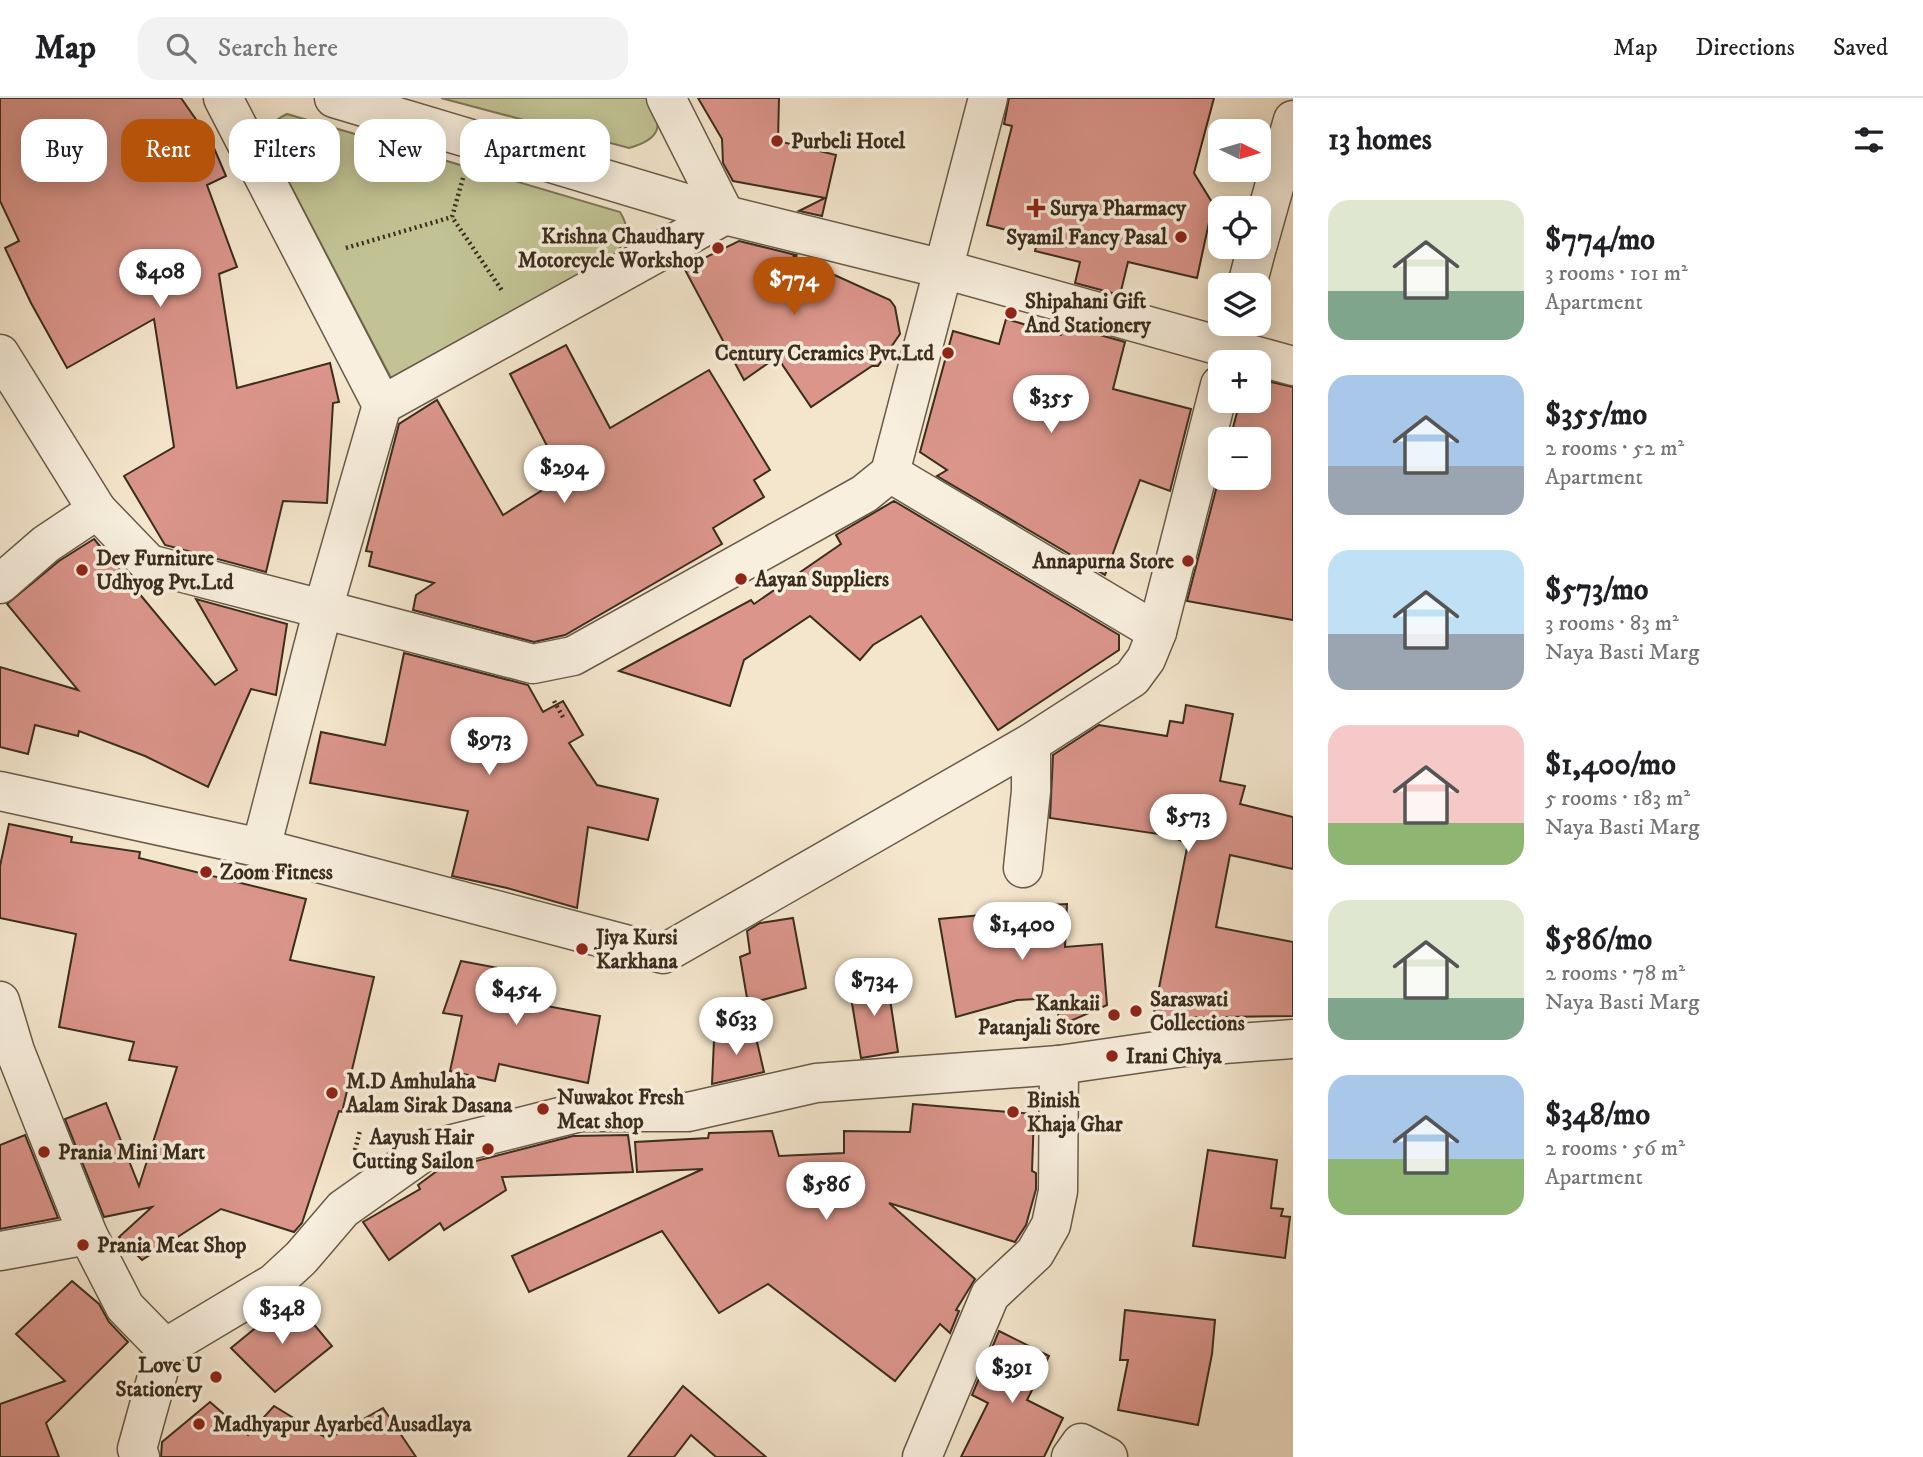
<!DOCTYPE html>
<html lang="en">
<head>
<meta charset="utf-8">
<style>
  :root { --surface:#fff; --page:#f2f2f2; --text:#202124; --muted:#757577; --line:#e0e0e0; --accent:#b45309 }
  body { margin:0; font-family:"IM FELL DW Pica",serif; background:var(--page); color:var(--text); height:100vh; display:flex; flex-direction:column; font-size:26px; white-space:nowrap }
  * { box-sizing:border-box; margin:0 }
  p { font-size:23px; color:var(--muted) }
  .icon { flex:none; width:38px; height:38px; fill:none; stroke:currentColor; stroke-width:2; stroke-linecap:round; stroke-linejoin:round }
  .map { position:relative; flex:1; overflow:hidden }
  .panel { display:flex; flex-direction:column; background:var(--surface); width:630px }
  .panel>* { flex:none }
  .banner { position:absolute; left:21px; top:21px; width:665px; height:63px; display:flex; gap:14px }
  .needle { width:46px; rotate:95deg }
  .buttons { position:absolute; left:1208px; top:21px; display:grid; gap:14px }
  .buttons a { display:grid; place-items:center; width:63px; height:63px; border-radius:14px; background:var(--surface); box-shadow:0 4px 18px #0003; font-size:35px }
  .price { position:absolute; translate:-50% -60px; padding:0 16px; border-radius:24px; background:#fff; color:#222; font-size:23px; line-height:46px; filter:drop-shadow(0 2px 4px #0008) }
  .price::after { content:''; position:absolute; left:50%; top:42px; width:21px; height:16px; margin-left:-10px; background:inherit; clip-path:polygon(0 0,100% 0,50% 100%) }
  .price.active { background:var(--accent); color:#fff }
  ul { padding:0; list-style:none }
  li { display:flex; align-items:center; gap:21px; height:175px; padding:0 35px }
  li span { display:grid; place-items:center; flex:none; width:196px; height:140px; border-radius:21px; color:#555 }
  li>.icon { margin-inline-start:auto }
  span .icon { width:84px; height:84px; fill:#fffc; stroke-width:1 }
  li b { font-size:30px }
  h2 { display:flex; justify-content:space-between; align-items:center; height:84px; padding:0 35px; font-size:30px }
  .pill { padding:0 24px; border-radius:21px; background:var(--surface); box-shadow:0 4px 18px #0003; font-size:24px; line-height:63px }
  .pill.active { background:var(--accent); color:#fff }
  header { display:flex; align-items:center; gap:42px; box-sizing:border-box; height:98px; padding:0 35px; background:var(--surface); border-bottom:2px solid var(--line) }
  header strong { font-size:33px }
  nav { display:flex; gap:38px; margin-inline-start:auto; font-size:24px }
  .search { width:490px; height:63px; background:var(--page); display:flex; align-items:center; gap:18px; box-sizing:border-box; padding:0 24px; border-radius:21px; color:var(--muted); font-size:26px }
  main { display:flex; flex:1; min-height:0 }
  .map>svg:first-child { display:block }
  .green { fill:#c1c394; stroke:#7e7858; stroke-width:2 }
  .building { fill:#db958b; stroke:#3b2d1d; stroke-width:2 }
  .lines { fill:none; stroke-linecap:round; stroke-linejoin:round }
  .minor-casing { stroke:#695b49; stroke-width:41 }
  .path { stroke:#3b2d1d; stroke-width:4.5; stroke-dasharray:2 3.5; stroke-linecap:butt }
  .minor { stroke:#f8efde; stroke-width:38 }
  .poi-dot { fill:#8f2418; stroke:#f8efde; stroke-width:2.5 }
  .labels { text-anchor:middle; stroke-width:7; stroke-linejoin:round; paint-order:stroke }
  .poi-label { font-size:21px; font-weight:bold; fill:#3b2d1d; stroke:#f8efde; text-anchor:start }
</style>
</head>
<body>
<header>
<strong>Map</strong>
<div class="search"><svg class="icon" aria-label="search" viewBox="0 0 24 24"><circle cx="10" cy="10" r="6"/><path d="M15 15l6 6"/></svg>Search here</div>
<nav><a>Map</a><a>Directions</a><a>Saved</a></nav>
</header>
<main>
<div class="map">
<svg width="1293" height="1359" viewBox="0 0 1293 1359">
  <rect width="100%" height="100%" fill="#f4e6cd"/>
  <filter id="stains"><feTurbulence type="fractalNoise" baseFrequency=".00286" numOctaves="4"/><feColorMatrix values="0 0 0 0 .2 0 0 0 0 .09 0 0 0 0 .02 0 0 0 .5 -.17"/></filter>
  <radialGradient id="worn" r=".72"><stop offset=".6" stop-color="#630" stop-opacity="0"/><stop offset="1" stop-color="#630" stop-opacity=".3"/></radialGradient>
  <!-- green -->
  <g class="green">
    <path d="M441,0H649C664,28 661,41 629,50Z"/>
    <path d="M287,16L620,114C631,132 627,141 615,157L391,280L269,46C267,29 271,24 287,16Z"/>
  </g>
  <!-- building -->
  <g class="building">
    <path d="M0,0H181L211,43L226,78L207,87L237,169L219,176L237,290L330,265L339,304L333,305L327,405L283,403L266,474L165,447L124,378L174,349L154,221L67,270L31,205L5,150L19,143L0,103Z"/>
    <path d="M698,0H779L778,43L836,57L822,118L799,113L825,100L733,83L723,65L722,41Z"/>
    <path d="M1009,0H1214L1194,75L1213,106L1197,180L1128,164L1120,197L1075,185L1080,164L1035,153L1038,140L987,127L1012,28L1004,26Z"/>
    <path d="M739,143L796,157L794,158L810,166L890,202L895,209L900,236L878,268H872L811,309L777,259L744,282L684,170Z"/>
    <path d="M1006,221L1061,237L1064,227L1125,244L1113,291L1191,311L1170,393L1140,382L1105,477L937,378L947,372L920,354L953,233L999,246Z"/>
    <path d="M566,247L610,330L709,272L770,372L754,382L764,399L713,430L722,446L565,537L534,544L413,512L416,497L434,485L369,468L372,454L366,453L399,326L437,302L503,417L563,379L510,276Z"/>
    <path d="M1258,281L1293,289V522L1187,503L1220,376V380H1258V341H1230L1240,303H1258Z"/>
    <path d="M894,403L1119,537V552L998,632L921,518L873,547L860,562L810,518L744,562L730,608L619,573L751,502L754,506L841,446L836,437Z"/>
    <path d="M94,441L215,587L237,572L196,501L287,526L276,597L251,591L208,689L145,658L79,633L78,638L35,627L28,656L0,649V569L78,592L7,506L59,463Z"/>
    <path d="M404,555L528,587L543,614L563,603L583,637L569,645L597,687L658,701L648,742L588,729L577,810L507,790L452,778L468,713L310,685L321,634L385,647Z"/>
    <path d="M1186,607L1233,616L1220,683L1245,688L1240,706L1293,719V771L1230,757L1216,829L1293,844V918L1153,920L1188,745L1179,742V739L1050,720L1053,657L1099,627L1167,638L1170,623L1183,625Z"/>
    <path d="M9,726L72,739L71,744L140,754L139,760L306,801L290,862L374,879L342,1014L339,1013L302,1125L294,1134L221,1111L142,1162L119,1139L152,1109L104,1119L65,1021L106,1005L139,1088L177,969L129,962L134,944L59,929L76,836L0,820V768Z"/>
    <path d="M1067,806L1065,849L1102,846L1107,907L1059,928L1057,900L1017,902L956,919L939,821L1026,813L1027,808Z"/>
    <path d="M793,820L806,890L748,906L740,859L750,855L747,833L760,825Z"/>
    <path d="M461,863L541,878L536,906L600,918L588,985L499,966L495,983L450,973L462,918L443,915Z"/>
    <path d="M887,881L898,954L861,960L849,887Z"/>
    <path d="M754,931L764,974L712,986L714,942Z"/>
    <path d="M913,1006L1034,1016L1032,1073L1036,1075V1091L1026,1127L1015,1144L889,1105L975,1181L956,1212L959,1213L950,1235L940,1226L895,1283L768,1186L719,1215L662,1133L529,1194L512,1158L703,1071L637,1074L635,1044L708,1040L709,1035L772,1033L779,1058L844,1055V1033L910,1034Z"/>
    <path d="M25,1037L58,1120L0,1131V1047Z"/>
    <path d="M628,1037L633,1074L502,1079L506,1092L444,1132L440,1125L389,1162L363,1124L420,1091L418,1087L437,1073L573,1038Z"/>
    <path d="M1208,1052L1277,1062L1271,1110L1283,1111L1281,1118L1290,1119L1285,1160L1193,1148Z"/>
    <path d="M72,1183L99,1206L109,1224L128,1244L46,1325L59,1359H0V1306L65,1283L16,1236Z"/>
    <path d="M292,1200L332,1248L275,1294L231,1250Z"/>
    <path d="M1125,1212L1215,1222L1212,1256L1198,1327L1118,1312L1128,1262H1120Z"/>
    <path d="M999,1233L1049,1258L1027,1302L1063,1320L1044,1359H961L988,1305L972,1297Z"/>
    <path d="M683,1288L766,1359H716L691,1337L674,1359H628Z"/>
    <path d="M210,1304L248,1337L274,1308L328,1341L383,1310L416,1359H161L162,1344Z"/>
  </g>
  <g class="lines">
    <defs>
      <g id="minor">
        <path d="M223,0L382,307L725,117L666,0"/>
        <path d="M334,0L725,117L943,171L1293,268"/>
        <path d="M1258,146L1293,22"/>
        <path d="M1247,187L1257,149"/>
        <path d="M0,256L97,412L149,466L533,566L573,558L864,396L890,375L988,0"/>
        <path d="M890,375L1157,534"/>
        <path d="M0,486L46,446L97,412"/>
        <path d="M0,693L261,750L663,856L1031,645L1132,580L1146,561L1157,534L1220,287"/>
        <path d="M261,750L323,511L382,307"/>
        <path d="M1023,770L1031,693V645"/>
        <path d="M0,903L15,953L88,1137L125,1209L165,1250L274,1185L301,1160L343,1111L425,1053L580,1014H688L816,985L1059,967L1184,949L1293,941"/>
        <path d="M0,1153L88,1137"/>
        <path d="M140,1359L137,1351L165,1250"/>
        <path d="M922,1359L990,1197L1035,1155L1051,1127L1058,1093L1059,967"/>
        <path d="M1071,1359L1081,1345L1108,1359"/>
      </g>
    </defs>
    <!-- minor casing -->
    <use href="#minor" class="minor-casing"/>
    <!-- path -->
    <g class="path">
      <path d="M463,80L452,119L503,194"/>
      <path d="M346,150L452,119"/>
      <path d="M554,603L564,621"/>
      <path d="M355,1052L360,1033"/>
    </g>
    <!-- minor -->
    <use href="#minor" class="minor"/>
  </g>
  <!-- markers -->
  <g class="poi-dot">
    <circle cx="777" cy="43" r="7"/>
    <path d="M1032.5 99.5h7v7h7v7h-7v7h-7v-7h-7v-7h7z"/>
    <circle cx="1181" cy="139" r="7"/>
    <circle cx="718" cy="150" r="7"/>
    <circle cx="1011" cy="215" r="7"/>
    <circle cx="948" cy="255" r="7"/>
    <circle cx="1188" cy="463" r="7"/>
    <circle cx="82" cy="472" r="7"/>
    <circle cx="741" cy="481" r="7"/>
    <circle cx="206" cy="774" r="7"/>
    <circle cx="582" cy="851" r="7"/>
    <circle cx="1136" cy="913" r="7"/>
    <circle cx="1114" cy="917" r="7"/>
    <circle cx="1112" cy="958" r="7"/>
    <circle cx="332" cy="995" r="7"/>
    <circle cx="543" cy="1011" r="7"/>
    <circle cx="1013" cy="1014" r="7"/>
    <circle cx="488" cy="1051" r="7"/>
    <circle cx="44" cy="1054" r="7"/>
    <circle cx="83" cy="1147" r="7"/>
    <circle cx="216" cy="1279" r="7"/>
    <circle cx="199" cy="1326" r="7"/>
  </g>
  <g class="labels">
    <!-- poi labels -->
    <g class="poi-label">
      <text x="791" y="50">Purbeli Hotel</text>
      <text x="1050" y="117">Surya Pharmacy</text>
      <text x="704" y="145" text-anchor="end">Krishna Chaudhary<tspan x="704" dy="24">Motorcycle Workshop</tspan></text>
      <text x="1167" y="146" text-anchor="end">Syamil Fancy Pasal</text>
      <text x="1025" y="210">Shipahani Gift<tspan x="1025" dy="24">And Stationery</tspan></text>
      <text x="934" y="262" text-anchor="end">Century Ceramics Pvt.Ltd</text>
      <text x="96" y="467">Dev Furniture<tspan x="96" dy="24">Udhyog Pvt.Ltd</tspan></text>
      <text x="1174" y="470" text-anchor="end">Annapurna Store</text>
      <text x="755" y="488">Aayan Suppliers</text>
      <text x="220" y="781">Zoom Fitness</text>
      <text x="596" y="846">Jiya Kursi<tspan x="596" dy="24">Karkhana</tspan></text>
      <text x="1150" y="908">Saraswati<tspan x="1150" dy="24">Collections</tspan></text>
      <text x="1100" y="912" text-anchor="end">Kankaii<tspan x="1100" dy="24">Patanjali Store</tspan></text>
      <text x="1126" y="965">Irani Chiya</text>
      <text x="346" y="990">M.D Amhulaha<tspan x="346" dy="24">Aalam Sirak Dasana</tspan></text>
      <text x="557" y="1006">Nuwakot Fresh<tspan x="557" dy="24">Meat shop</tspan></text>
      <text x="1027" y="1009">Binish<tspan x="1027" dy="24">Khaja Ghar</tspan></text>
      <text x="474" y="1046" text-anchor="end">Aayush Hair<tspan x="474" dy="24">Cutting Sailon</tspan></text>
      <text x="58" y="1061">Prania Mini Mart</text>
      <text x="97" y="1154">Prania Meat Shop</text>
      <text x="202" y="1274" text-anchor="end">Love U<tspan x="202" dy="24">Stationery</tspan></text>
      <text x="213" y="1333">Madhyapur Ayarbed Ausadlaya</text>
    </g>
  </g>
  <rect width="100%" height="100%" filter="url(#stains)"/>
  <rect width="100%" height="100%" fill="url(#worn)"/>
</svg>
<div class="buttons">
<a><svg class="needle" viewBox="-14 -14 28 28"><path d="M0-13l5 13h-10z" fill="#e53935"/><path d="M0 13l5-13h-10z" fill="#757577"/></svg></a>
<a><svg class="icon" aria-label="locate" viewBox="0 0 24 24"><circle cx="12" cy="12" r="6"/><path d="M12 2v4M12 18v4M2 12h4M18 12h4"/></svg></a>
<a><svg class="icon" aria-label="layers" viewBox="0 0 24 24"><path d="M12 4l9 5-9 5-9-5zM3 14l9 5 9-5"/></svg></a>
<a>+</a>
<a>−</a>
</div>
<b class="price" style="left:160px;top:211px">$408</b>
<b class="price active" style="left:794px;top:219px">$774</b>
<b class="price" style="left:1051px;top:337px">$355</b>
<b class="price" style="left:564px;top:407px">$294</b>
<b class="price" style="left:489px;top:679px">$973</b>
<b class="price" style="left:1188px;top:756px">$573</b>
<b class="price" style="left:1022px;top:864px">$1,400</b>
<b class="price" style="left:874px;top:920px">$734</b>
<b class="price" style="left:516px;top:929px">$454</b>
<b class="price" style="left:736px;top:959px">$633</b>
<b class="price" style="left:826px;top:1124px">$586</b>
<b class="price" style="left:282px;top:1248px">$348</b>
<b class="price" style="left:1012px;top:1307px">$391</b>
<div class="banner">
<a class="pill">Buy</a>
<a class="pill active">Rent</a>
<a class="pill">Filters</a>
<a class="pill">New</a>
<a class="pill">Apartment</a>
</div>
</div>
<section class="panel">
<h2>13 homes<svg class="icon" aria-label="filters" viewBox="0 0 24 24"><path d="M4 7h16M4 17h16"/><circle cx="9" cy="7" r="2"/><circle cx="15" cy="17" r="2"/></svg></h2>
<ul>
<li><span style="background:linear-gradient(#dfe7d0 65%,#7fa58c 0)"><svg class="icon" aria-label="home" viewBox="0 0 24 24"><path d="M3 11l9-7 9 7M6 9v11h12V9"/></svg></span><div><b>$774/mo</b><p>3 rooms · 101 m²</p><p>Apartment</p></div></li>
<li><span style="background:linear-gradient(#a9c7e8 65%,#9aa5b1 0)"><svg class="icon" aria-label="home" viewBox="0 0 24 24"><path d="M3 11l9-7 9 7M6 9v11h12V9"/></svg></span><div><b>$355/mo</b><p>2 rooms · 52 m²</p><p>Apartment</p></div></li>
<li><span style="background:linear-gradient(#bfe0f5 60%,#9aa5b1 0)"><svg class="icon" aria-label="home" viewBox="0 0 24 24"><path d="M3 11l9-7 9 7M6 9v11h12V9"/></svg></span><div><b>$573/mo</b><p>3 rooms · 83 m²</p><p>Naya Basti Marg</p></div></li>
<li><span style="background:linear-gradient(#f6c9c9 70%,#8fb573 0)"><svg class="icon" aria-label="home" viewBox="0 0 24 24"><path d="M3 11l9-7 9 7M6 9v11h12V9"/></svg></span><div><b>$1,400/mo</b><p>5 rooms · 183 m²</p><p>Naya Basti Marg</p></div></li>
<li><span style="background:linear-gradient(#dfe7d0 70%,#7fa58c 0)"><svg class="icon" aria-label="home" viewBox="0 0 24 24"><path d="M3 11l9-7 9 7M6 9v11h12V9"/></svg></span><div><b>$586/mo</b><p>2 rooms · 78 m²</p><p>Naya Basti Marg</p></div></li>
<li><span style="background:linear-gradient(#a9c7e8 60%,#8fb573 0)"><svg class="icon" aria-label="home" viewBox="0 0 24 24"><path d="M3 11l9-7 9 7M6 9v11h12V9"/></svg></span><div><b>$348/mo</b><p>2 rooms · 56 m²</p><p>Apartment</p></div></li>
</ul>
</section>
</main>
</body>
</html>
